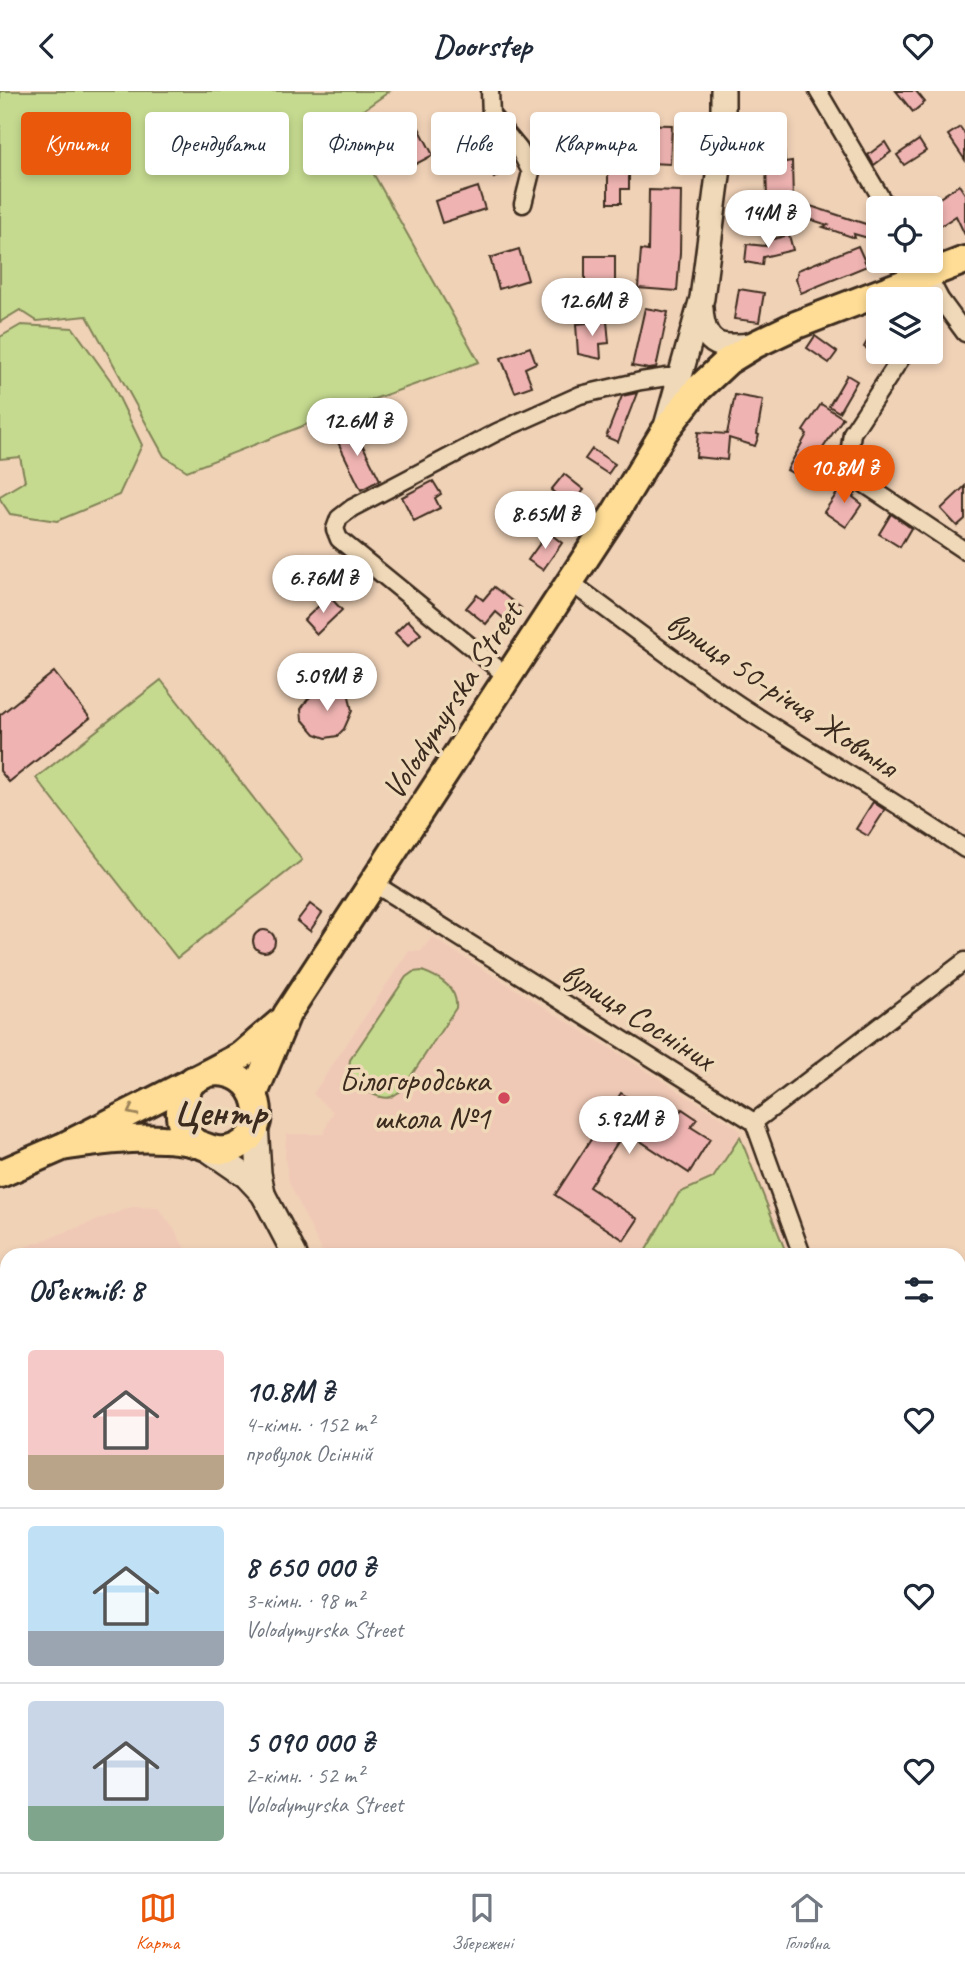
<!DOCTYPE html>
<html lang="uk">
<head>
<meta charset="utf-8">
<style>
  :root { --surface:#fff; --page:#f6f6f7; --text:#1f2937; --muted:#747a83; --line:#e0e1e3; --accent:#ea580c }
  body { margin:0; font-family:Caveat,sans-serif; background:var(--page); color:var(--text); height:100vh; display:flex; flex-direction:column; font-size:26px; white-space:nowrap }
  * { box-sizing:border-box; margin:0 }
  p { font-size:23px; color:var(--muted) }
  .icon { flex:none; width:38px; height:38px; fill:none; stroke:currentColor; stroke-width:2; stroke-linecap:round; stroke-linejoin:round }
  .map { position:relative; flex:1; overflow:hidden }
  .drawer { position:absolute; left:0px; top:1157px; width:966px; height:625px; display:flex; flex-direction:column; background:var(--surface); border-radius:21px 21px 0 0; box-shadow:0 4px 10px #0003 }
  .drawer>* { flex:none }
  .guide { position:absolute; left:21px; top:21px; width:924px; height:63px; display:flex; gap:14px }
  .tools { position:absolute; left:866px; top:105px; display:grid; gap:14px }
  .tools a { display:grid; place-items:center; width:77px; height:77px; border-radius:7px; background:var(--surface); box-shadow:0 4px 10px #0003; font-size:35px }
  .price { position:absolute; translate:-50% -60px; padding:0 16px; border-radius:24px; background:#fff; color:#222; font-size:23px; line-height:46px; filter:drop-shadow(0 2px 4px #0008) }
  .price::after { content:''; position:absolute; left:50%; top:42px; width:21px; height:16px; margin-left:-10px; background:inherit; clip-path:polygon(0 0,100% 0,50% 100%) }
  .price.active { background:var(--accent); color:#fff }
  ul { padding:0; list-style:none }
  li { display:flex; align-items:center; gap:21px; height:175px; padding:0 28px }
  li+li { border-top:2px solid var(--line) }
  li span { display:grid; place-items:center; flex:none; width:196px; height:140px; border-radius:7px; color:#555 }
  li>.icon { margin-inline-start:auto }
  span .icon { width:84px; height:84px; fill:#fffc; stroke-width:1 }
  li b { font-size:30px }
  h2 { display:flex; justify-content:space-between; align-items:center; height:84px; padding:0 28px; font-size:30px }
  .chip { padding:0 24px; border-radius:7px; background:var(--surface); box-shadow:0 4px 10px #0003; font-size:24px; line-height:63px }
  .chip.active { background:var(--accent); color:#fff }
  header { display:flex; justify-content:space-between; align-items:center; height:91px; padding:0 28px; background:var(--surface); font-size:32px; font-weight:700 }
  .menu { display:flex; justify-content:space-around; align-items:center; height:98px; border-top:2px solid var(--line); background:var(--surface); font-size:19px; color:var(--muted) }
  .menu a { display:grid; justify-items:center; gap:4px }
  .menu .active { color:var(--accent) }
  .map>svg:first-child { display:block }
  .built { fill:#f0c9b6 }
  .green { fill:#c5da8f; stroke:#808256; stroke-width:2 }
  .building { fill:#efb4b2; stroke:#3b2a1e; stroke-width:2 }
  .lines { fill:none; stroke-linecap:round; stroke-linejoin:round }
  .street-casing { stroke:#3b2a1e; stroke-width:21 }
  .secondary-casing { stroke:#3b2a1e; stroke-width:28 }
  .primary-casing { stroke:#3b2a1e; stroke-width:32 }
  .street { stroke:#f0d9b8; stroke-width:16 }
  .secondary { stroke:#f0d9b8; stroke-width:23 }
  .primary { stroke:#ffdd96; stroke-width:26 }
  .oneway { stroke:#9d845a }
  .poi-dot { fill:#d1495b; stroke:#f0d9b8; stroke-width:2.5 }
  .labels { text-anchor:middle; stroke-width:7; stroke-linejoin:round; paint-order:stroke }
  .street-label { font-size:33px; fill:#3b2a1e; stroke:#f0d9b8 }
  .poi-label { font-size:33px; fill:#3b2a1e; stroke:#f0d9b8; text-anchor:end }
  .quarter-label { font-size:37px; font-weight:bold; fill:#3b2a1e; stroke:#f0d9b8 }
</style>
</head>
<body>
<header><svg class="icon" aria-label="back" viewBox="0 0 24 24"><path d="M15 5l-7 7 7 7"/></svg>Doorstep<svg class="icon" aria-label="heart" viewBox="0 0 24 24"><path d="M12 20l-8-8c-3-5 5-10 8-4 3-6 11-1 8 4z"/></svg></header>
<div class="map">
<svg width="965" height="1781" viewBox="0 0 965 1781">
  <rect width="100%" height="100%" fill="#f0d2b7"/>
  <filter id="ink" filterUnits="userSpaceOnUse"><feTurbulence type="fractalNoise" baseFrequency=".0143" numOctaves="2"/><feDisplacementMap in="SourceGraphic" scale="14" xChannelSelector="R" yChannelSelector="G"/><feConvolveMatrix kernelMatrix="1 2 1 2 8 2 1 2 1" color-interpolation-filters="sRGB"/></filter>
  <g filter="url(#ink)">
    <!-- built -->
    <g class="built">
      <path d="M432,846L738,1037L791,1164H324L289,1092L285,1067L286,1043H323L333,1021L313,1003L409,860H421Z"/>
      <path d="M132,1116L158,1117L175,1139L188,1164H13L12,1161Z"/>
    </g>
    <!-- green -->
    <g class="green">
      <path d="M0,0H390L345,32L479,271L354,315L187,380L164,365L87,225L37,230L20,219L0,231Z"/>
      <path d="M21,234L73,237L111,290L142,354L119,404L57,430L10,423L0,408V405L25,390L20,366L0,368V246Z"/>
      <path d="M161,589L302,769L177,867L36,687Z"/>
      <path d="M422,880C439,886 458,897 456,917L401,1000C399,1001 393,1005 391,1006C380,1010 357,996 352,986C349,980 349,975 350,969L406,886L413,881Z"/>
      <path d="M740,1046L787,1164H643L679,1102L713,1087Z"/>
    </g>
    <!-- building -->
    <g class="building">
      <path d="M896,0H916L925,11L913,21Z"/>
      <path d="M770,26L771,31L782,30L785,71L792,70L793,109L767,110L766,70L753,71L752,53L744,54L742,28Z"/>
      <path d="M629,27V33L672,34L670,73L629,71V98H621V112H608V28Z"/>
      <path d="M475,28L479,44L485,43L486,46L481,49L482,55L464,58L447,67L441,57L454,50L462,48L457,33Z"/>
      <path d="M960,36L965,43V69L948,44Z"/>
      <path d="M419,37L433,64L414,74L400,47Z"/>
      <path d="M919,49L926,60L904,74L897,64Z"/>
      <path d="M885,51L891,61L874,74L868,64Z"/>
      <path d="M493,55L508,77L494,87L479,64Z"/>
      <path d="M959,94L965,103V144L956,125L939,136L931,124V117H927L923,112L936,104L938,108Z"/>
      <path d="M478,96L485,118L442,132L435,110Z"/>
      <path d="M649,99L681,100L680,162L677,200L638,197L641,159L648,160Z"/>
      <path d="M801,112L878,137L870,139L868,147L854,143L855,147L823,136L828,134L797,124Z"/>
      <path d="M789,144L793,159L763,166L762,174L745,171L747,153L766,155L765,150Z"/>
      <path d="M858,155L867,175L801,202L796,188L798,179Z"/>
      <path d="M519,158L528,189L499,198L490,167Z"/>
      <rect x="585" y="165" width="30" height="28"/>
      <path d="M739,198L764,202L759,231L734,228Z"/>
      <path d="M645,217L668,221L656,277L649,278L632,275Z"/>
      <path d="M607,230L609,252L600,253L601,268L578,263L576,233Z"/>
      <path d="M878,231V265L864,256Z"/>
      <path d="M815,245L837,261L829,272L807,257Z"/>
      <path d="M530,256L536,272L525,277L532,295L515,301L501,267Z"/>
      <path d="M847,284L857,290L839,321L829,315Z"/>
      <path d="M637,302L618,351L606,346L622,305Z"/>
      <path d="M735,304L763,309L757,343L759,344L755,355L729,347L727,369L696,366L698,341L727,343Z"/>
      <path d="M821,313L843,327L817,366L822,369L809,391L787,379L807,343L803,340Z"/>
      <path d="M356,335L363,350L361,351L380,389L361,399L335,345Z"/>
      <path d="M592,358L615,373L608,383L585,368Z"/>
      <path d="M564,383L584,399L563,425L567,428L561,438L542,425L556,403L551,399Z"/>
      <path d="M847,388L857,400L853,406L862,413L846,436L824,421Z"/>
      <path d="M433,390L441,403L435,407L440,417L414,430L402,406Z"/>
      <path d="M965,395V428L957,435L941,418Z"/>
      <path d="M891,423L911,437L900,456L879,443Z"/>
      <path d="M548,441L562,452L543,479L528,469Z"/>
      <path d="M494,496L521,517L509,532L496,521L486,533L466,517L477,504L483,509Z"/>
      <path d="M329,505L342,519L317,543L304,529Z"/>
      <path d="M408,529L421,543L408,555L395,542Z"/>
      <path d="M54,581L90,627L9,691L0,680V624Z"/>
      <path d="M334,598L342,600L349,605L352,620L344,638L337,645L326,647L315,643L302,628L301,618L308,608L317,600Z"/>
      <path d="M873,711L885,719L868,745L856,738Z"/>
      <path d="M310,813L322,822L310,840L297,830Z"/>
      <circle cx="264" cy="850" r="11"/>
      <path d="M621,1002L644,1016L649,1009L676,1027L682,1018L697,1028L691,1036L710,1048L689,1082L625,1040L589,1096L638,1128L624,1149L555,1104Z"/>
    </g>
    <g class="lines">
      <defs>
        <g id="street">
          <path d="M490,0L491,24L519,58L531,81L523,113"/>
          <path d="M818,0L887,117"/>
          <path d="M920,170L940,208L965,242"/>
          <path d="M905,261L852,342L848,371L863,392L965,460"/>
          <path d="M570,491C626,532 681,575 739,614C814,663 891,708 965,758"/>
          <path d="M508,586L339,448L335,438L339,427L352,417L497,341L580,304L641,290L667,286H680"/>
          <path d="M373,792L754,1031L802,1164"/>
          <path d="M754,1031L965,870"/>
          <path d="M959,1195L965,1194"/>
          <path d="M0,1665L7,1667"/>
          <path d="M380,1774V1781"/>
          <path d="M538,1774V1781"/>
        </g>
        <g id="secondary">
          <path d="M701,217C703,258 723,258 756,253"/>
          <path d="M666,335L702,207L723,46V0"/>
          <path d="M256,1033L259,1082L263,1103"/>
          <path d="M207,1058L246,1085L263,1103L295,1164"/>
          <path d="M959,1628L965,1634"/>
        </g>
        <g id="primary">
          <path d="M208,982L242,964L279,932"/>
          <path d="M193,989C177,1014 173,1031 196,1053"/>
          <path d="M254,1003L287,923L615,422L664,341L696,300L728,270L756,253L796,234L965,169"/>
          <path d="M0,1083L62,1056L208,982C262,973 276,1044 231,1058C217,1062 207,1056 195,1052C185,1050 173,1048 163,1048C129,1046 95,1051 62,1056"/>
        </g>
      </defs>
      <!-- street casing -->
      <use href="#street" class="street-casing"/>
      <!-- secondary casing -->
      <use href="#secondary" class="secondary-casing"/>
      <!-- primary casing -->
      <use href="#primary" class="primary-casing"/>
      <!-- street -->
      <use href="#street" class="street"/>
      <!-- secondary -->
      <use href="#secondary" class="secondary"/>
      <!-- primary -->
      <use href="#primary" class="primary"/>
    </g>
    <!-- one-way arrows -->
    <defs><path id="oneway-chevron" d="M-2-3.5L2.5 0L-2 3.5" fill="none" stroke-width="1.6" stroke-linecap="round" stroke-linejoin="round" transform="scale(1.75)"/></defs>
    <use class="oneway" href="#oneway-chevron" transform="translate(132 1020) rotate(153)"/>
  </g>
  <!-- markers -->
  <circle class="poi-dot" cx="504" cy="1007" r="7"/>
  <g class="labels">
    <!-- street labels -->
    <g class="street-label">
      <text transform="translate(783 602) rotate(34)" y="12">вулиця 50-річчя Жовтня</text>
      <text transform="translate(451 609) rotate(-57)" y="12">Volodymyrska Street</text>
      <text transform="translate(639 924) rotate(32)" y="12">вулиця Сосніних</text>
    </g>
    <!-- poi labels -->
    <g class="poi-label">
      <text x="490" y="1000">Білогородська<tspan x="490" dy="38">школа №1</tspan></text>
    </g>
    <!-- quarter labels -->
    <g class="quarter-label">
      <text x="220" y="1034">Центр</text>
    </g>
  </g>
</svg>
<div class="tools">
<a><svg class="icon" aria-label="locate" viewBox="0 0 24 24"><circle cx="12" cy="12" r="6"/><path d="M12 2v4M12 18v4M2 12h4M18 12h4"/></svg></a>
<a><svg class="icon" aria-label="layers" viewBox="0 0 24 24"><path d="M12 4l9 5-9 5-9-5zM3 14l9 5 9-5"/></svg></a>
</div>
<b class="price" style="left:768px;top:159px">14M ₴</b>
<b class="price" style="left:592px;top:247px">12.6M ₴</b>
<b class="price" style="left:357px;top:367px">12.6M ₴</b>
<b class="price active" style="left:844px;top:414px">10.8M ₴</b>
<b class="price" style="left:545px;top:460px">8.65M ₴</b>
<b class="price" style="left:323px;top:524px">6.76M ₴</b>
<b class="price" style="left:327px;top:622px">5.09M ₴</b>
<b class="price" style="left:629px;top:1065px">5.92M ₴</b>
<div class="guide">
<a class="chip active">Купити</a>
<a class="chip">Орендувати</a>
<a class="chip">Фільтри</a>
<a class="chip">Нове</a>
<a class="chip">Квартира</a>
<a class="chip">Будинок</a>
</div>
<section class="drawer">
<h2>Об’єктів: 8<svg class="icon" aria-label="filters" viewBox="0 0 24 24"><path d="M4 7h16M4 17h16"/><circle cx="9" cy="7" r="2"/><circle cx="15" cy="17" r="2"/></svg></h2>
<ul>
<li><span style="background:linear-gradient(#f6c9c9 75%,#b9a48a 0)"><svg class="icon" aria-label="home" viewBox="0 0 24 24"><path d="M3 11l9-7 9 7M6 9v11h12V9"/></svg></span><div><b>10.8M ₴</b><p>4-кімн. · 152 m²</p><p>провулок Осінній</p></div><svg class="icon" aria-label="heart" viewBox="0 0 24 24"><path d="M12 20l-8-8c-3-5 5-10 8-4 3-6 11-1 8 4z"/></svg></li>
<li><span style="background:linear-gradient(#bfe0f5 75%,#9aa5b1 0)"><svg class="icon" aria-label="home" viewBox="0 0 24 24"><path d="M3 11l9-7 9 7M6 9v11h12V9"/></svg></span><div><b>8 650 000 ₴</b><p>3-кімн. · 98 m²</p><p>Volodymyrska Street</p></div><svg class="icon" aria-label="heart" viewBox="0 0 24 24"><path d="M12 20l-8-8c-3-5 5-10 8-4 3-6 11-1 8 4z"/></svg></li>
<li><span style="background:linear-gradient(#c9d6e8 75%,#7fa58c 0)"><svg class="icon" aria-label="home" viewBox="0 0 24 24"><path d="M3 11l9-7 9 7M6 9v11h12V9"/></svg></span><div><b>5 090 000 ₴</b><p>2-кімн. · 52 m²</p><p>Volodymyrska Street</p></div><svg class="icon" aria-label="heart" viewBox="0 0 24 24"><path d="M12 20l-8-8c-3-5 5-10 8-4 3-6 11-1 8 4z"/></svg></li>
</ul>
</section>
</div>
<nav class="menu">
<a class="active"><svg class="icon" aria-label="map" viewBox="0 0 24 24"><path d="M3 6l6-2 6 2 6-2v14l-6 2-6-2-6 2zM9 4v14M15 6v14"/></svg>Карта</a>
<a><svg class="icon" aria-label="saved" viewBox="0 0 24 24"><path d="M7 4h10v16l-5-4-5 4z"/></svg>Збережені</a>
<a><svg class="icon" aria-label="home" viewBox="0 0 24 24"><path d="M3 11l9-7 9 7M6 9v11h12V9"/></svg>Головна</a>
</nav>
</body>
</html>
